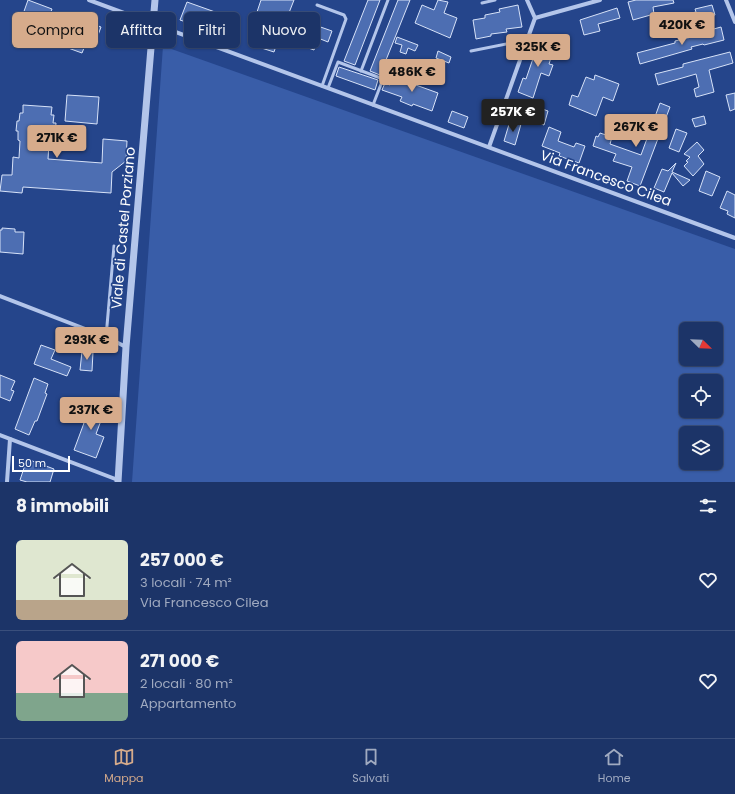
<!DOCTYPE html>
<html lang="it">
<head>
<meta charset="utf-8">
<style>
  :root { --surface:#1c3468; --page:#293f71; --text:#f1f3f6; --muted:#a0aac0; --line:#3a4f7c; --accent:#d6ab8b }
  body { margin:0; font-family:Poppins,sans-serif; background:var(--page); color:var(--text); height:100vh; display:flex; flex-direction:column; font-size:15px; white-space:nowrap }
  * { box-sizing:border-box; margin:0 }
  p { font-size:13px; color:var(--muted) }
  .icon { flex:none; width:22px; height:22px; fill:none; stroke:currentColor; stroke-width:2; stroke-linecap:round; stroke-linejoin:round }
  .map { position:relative; height:482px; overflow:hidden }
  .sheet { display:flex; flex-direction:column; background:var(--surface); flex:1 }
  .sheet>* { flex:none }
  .guide { position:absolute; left:12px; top:12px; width:400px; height:36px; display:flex; gap:8px }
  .needle { width:26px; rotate:113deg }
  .buttons { position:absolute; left:679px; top:322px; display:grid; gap:8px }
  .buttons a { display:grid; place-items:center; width:44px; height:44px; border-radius:6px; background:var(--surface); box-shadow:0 1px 3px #0004,0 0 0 1px var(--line); font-size:20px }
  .scale { position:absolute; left:12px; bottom:10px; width:58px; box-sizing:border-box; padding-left:4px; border:2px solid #fff; border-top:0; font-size:11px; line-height:14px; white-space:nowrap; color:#fff; -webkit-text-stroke:3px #25458b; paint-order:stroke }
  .price { position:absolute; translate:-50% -34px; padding:0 9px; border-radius:4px; background:var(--accent); color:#111; font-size:13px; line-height:26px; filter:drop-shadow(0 1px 2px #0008) }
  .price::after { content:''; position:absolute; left:50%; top:24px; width:12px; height:9px; margin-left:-6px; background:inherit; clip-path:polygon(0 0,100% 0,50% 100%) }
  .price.on { background:#222; color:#fff }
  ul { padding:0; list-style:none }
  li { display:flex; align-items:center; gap:12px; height:100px; padding:0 16px }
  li+li { border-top:1px solid var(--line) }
  li span { display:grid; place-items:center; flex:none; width:112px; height:80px; border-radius:6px; color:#555 }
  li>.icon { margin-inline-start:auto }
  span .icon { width:48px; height:48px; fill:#fffc; stroke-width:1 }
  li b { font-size:17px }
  h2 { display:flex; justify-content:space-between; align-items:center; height:48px; padding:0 16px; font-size:17px }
  .tag { padding:0 14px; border-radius:6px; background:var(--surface); box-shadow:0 1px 3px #0004,0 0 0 1px var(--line); font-size:14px; line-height:36px }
  .tag.on { background:var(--accent); color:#111 }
  .menu { display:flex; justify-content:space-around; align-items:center; height:56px; border-top:1px solid var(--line); background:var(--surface); font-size:11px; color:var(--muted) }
  .menu a { display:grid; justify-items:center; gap:2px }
  .menu .on { color:var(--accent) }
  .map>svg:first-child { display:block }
  .green { fill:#395da8; fill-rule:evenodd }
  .building { fill:#4d6eb2; stroke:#d7e2f8 }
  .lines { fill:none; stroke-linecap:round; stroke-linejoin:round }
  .service { stroke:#b3c5ea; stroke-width:3 }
  .minor { stroke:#b3c5ea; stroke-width:4 }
  .tertiary { stroke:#b3c5ea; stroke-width:7 }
  .labels { text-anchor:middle; stroke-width:3.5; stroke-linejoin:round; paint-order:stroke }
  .street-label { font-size:14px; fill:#fff; stroke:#25458b }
</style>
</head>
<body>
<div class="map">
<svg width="735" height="482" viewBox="0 0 735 482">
  <rect width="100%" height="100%" fill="#25458b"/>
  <!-- green -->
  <path class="green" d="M163,46L735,249V482H132ZM686,329H716V359H686ZM686,381H716V411H686ZM686,433H716V463H686Z"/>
  <!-- building -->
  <g class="building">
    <path d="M28,0L52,9L45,27L22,17Z"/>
    <path d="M261,0H294L283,28L255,18Z"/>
    <path d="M368,0H380L355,65L344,61Z"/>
    <path d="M398,0H410L380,75L370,71Z"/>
    <path d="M438,0L448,2L444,13L457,18L450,38L415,23L422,5L434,10Z"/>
    <path d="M636,0H673L674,3L653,7L654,14L633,20L628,2Z"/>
    <path d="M187,2L232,18L226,36L180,20Z"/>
    <path d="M518,5L522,27L506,29L507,32L491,34V36L476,39L473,20L485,18V15L500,12L499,9Z"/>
    <path d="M712,5L715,15L701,18L702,21L666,30L664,19L696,12L695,9Z"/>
    <path d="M617,8L620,18L598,24L600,31L584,35L580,20Z"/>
    <path d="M76,17L101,27L94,46L86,43L82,53L57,44L64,24L72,27Z"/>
    <path d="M309,23L332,31L328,42L318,38L314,50L297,44L301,33L305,35Z"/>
    <path d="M721,27L724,40L704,45L703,44L691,47L692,49L640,64L637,53L675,43V41L700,35L699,33Z"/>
    <path d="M253,32L275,39L273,45L276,46L274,52L249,44Z"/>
    <path d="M397,37L418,45L415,51L408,48L406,54L400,52L402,45L395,43Z"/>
    <path d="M540,38L550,41L549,43L553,44L552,47L554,48L549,64L553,65L549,76L541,73L533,98L518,92L523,78L526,79Z"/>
    <path d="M438,51L451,57L449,63L436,58Z"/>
    <path d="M730,52L733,63L709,70L714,92L696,97L694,89L699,87L696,74L658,85L655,74L683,67V64Z"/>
    <path d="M339,67L378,80L375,90L336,76Z"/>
    <path d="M397,73L404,75L402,80L438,93L432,111L413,104L412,106L400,101L402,97L382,90L385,83L390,85L391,81L394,82Z"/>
    <path d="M595,75L619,84L613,101L603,97L596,116L569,105L572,95L578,97L586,77L594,80Z"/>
    <path d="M735,93V109L730,111L726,95Z"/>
    <path d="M67,95L99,97L97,124L65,121Z"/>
    <path d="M660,103L670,107L640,186L627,181L632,167L613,161L616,154L593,146L596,136L598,137L600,133L612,137L610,144L641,155Z"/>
    <path d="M23,105L52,107L51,115H54L53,123H56L55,136H52V144H49L48,159L102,163L103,139L127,141L126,161L112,172L111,193L23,187L22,193L0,191L2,175H12L13,157L19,158L20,141L18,140V131H16L17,121H19L20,113H23Z"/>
    <path d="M534,106L548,111L544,125L529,120Z"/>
    <path d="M452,111L468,117L464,128L448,122Z"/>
    <path d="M704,116L706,124L695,127L692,119Z"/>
    <path d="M510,121L521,124L515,145L504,141Z"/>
    <path d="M549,127L561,132L558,141L574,147L576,143L585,146L579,163L559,156L560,153L542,146Z"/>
    <path d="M676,129L687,133L679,152L669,148Z"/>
    <path d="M697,142L704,150L698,156L704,164L693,176L684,166L688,162L686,161L690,157L684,154Z"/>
    <path d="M676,163L672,172L690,180L683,186L672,173L664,192L654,188L662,169L668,171Z"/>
    <path d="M706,171L720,177L712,196L699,191Z"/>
    <path d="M727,191L735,195V218L727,214L728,211L720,208Z"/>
    <path d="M2,228L15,229V232H24L23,254L0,252V230H2Z"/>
    <path d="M41,345L55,350L51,359L71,367L67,376L34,364Z"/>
    <path d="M82,351L93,352L92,371L80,370Z"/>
    <path d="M0,375L15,381L11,390L14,391L10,401L0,397Z"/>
    <path d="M34,378L48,384L45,393L47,394L37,421H35L29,435L15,429Z"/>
    <path d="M91,401L106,407L96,434L104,437L96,458L74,450L84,423H83Z"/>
    <path d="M27,459L54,469L50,482H27L20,480Z"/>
  </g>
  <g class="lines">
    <!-- service -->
    <g class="service">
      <path d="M482,3L495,0"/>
      <path d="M317,5L344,15L346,19L322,86"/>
      <path d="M471,51L527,40"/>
      <path d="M361,71L388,0"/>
      <path d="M328,88L338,62L383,79L373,105"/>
      <path d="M106,337L114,246"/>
    </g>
    <!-- minor -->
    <g class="minor">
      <path d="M89,0L735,238"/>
      <path d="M726,0L735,22"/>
      <path d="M535,18L600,0"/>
      <path d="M489,147L535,18L527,0"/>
      <path d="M0,296L106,337L126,347"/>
      <path d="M0,435L118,480"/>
      <path d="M7,482L10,439"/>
    </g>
    <!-- tertiary -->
    <path class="tertiary" d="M118,482L126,347L155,0"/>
  </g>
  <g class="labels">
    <!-- street labels -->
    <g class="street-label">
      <text transform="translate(606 178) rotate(20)" y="5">Via Francesco Cilea</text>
      <text transform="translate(123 228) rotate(-85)" y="5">Viale di Castel Porziano</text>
    </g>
  </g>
</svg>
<div class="buttons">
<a><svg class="needle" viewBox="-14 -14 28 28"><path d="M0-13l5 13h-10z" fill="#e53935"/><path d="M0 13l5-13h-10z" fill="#a0aac0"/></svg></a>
<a><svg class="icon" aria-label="locate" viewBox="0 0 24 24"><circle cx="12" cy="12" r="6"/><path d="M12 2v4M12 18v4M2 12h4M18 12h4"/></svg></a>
<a><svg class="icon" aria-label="layers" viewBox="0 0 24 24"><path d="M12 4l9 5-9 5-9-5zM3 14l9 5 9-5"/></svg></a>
</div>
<div class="scale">50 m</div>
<b class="price" style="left:682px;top:46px">420K €</b>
<b class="price" style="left:538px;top:68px">325K €</b>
<b class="price" style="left:412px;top:93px">486K €</b>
<b class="price on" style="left:513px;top:133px">257K €</b>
<b class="price" style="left:636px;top:148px">267K €</b>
<b class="price" style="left:57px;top:159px">271K €</b>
<b class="price" style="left:87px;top:361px">293K €</b>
<b class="price" style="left:91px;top:431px">237K €</b>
<div class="guide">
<a class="tag on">Compra</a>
<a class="tag">Affitta</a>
<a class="tag">Filtri</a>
<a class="tag">Nuovo</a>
</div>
</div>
<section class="sheet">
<h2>8 immobili<svg class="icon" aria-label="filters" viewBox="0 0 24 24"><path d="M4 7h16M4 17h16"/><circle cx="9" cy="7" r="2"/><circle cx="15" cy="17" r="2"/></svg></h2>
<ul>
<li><span style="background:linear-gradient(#dfe7d0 75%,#b9a48a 0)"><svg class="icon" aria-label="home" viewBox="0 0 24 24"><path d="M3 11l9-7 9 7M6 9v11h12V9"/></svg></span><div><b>257 000 €</b><p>3 locali · 74 m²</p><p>Via Francesco Cilea</p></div><svg class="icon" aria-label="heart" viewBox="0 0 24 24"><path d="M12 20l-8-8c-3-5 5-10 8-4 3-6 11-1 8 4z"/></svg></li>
<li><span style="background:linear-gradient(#f6c9c9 65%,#7fa58c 0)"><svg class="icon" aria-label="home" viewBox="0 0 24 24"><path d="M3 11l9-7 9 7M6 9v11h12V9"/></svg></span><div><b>271 000 €</b><p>2 locali · 80 m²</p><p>Appartamento</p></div><svg class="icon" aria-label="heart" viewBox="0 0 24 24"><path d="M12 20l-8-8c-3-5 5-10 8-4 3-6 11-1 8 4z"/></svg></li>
</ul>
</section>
<nav class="menu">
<a class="on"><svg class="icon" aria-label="map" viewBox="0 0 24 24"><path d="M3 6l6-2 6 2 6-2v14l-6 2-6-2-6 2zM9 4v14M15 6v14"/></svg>Mappa</a>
<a><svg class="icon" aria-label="saved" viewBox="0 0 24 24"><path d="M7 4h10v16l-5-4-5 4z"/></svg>Salvati</a>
<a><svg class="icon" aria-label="home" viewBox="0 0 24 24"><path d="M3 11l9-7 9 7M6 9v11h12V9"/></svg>Home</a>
</nav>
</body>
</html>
